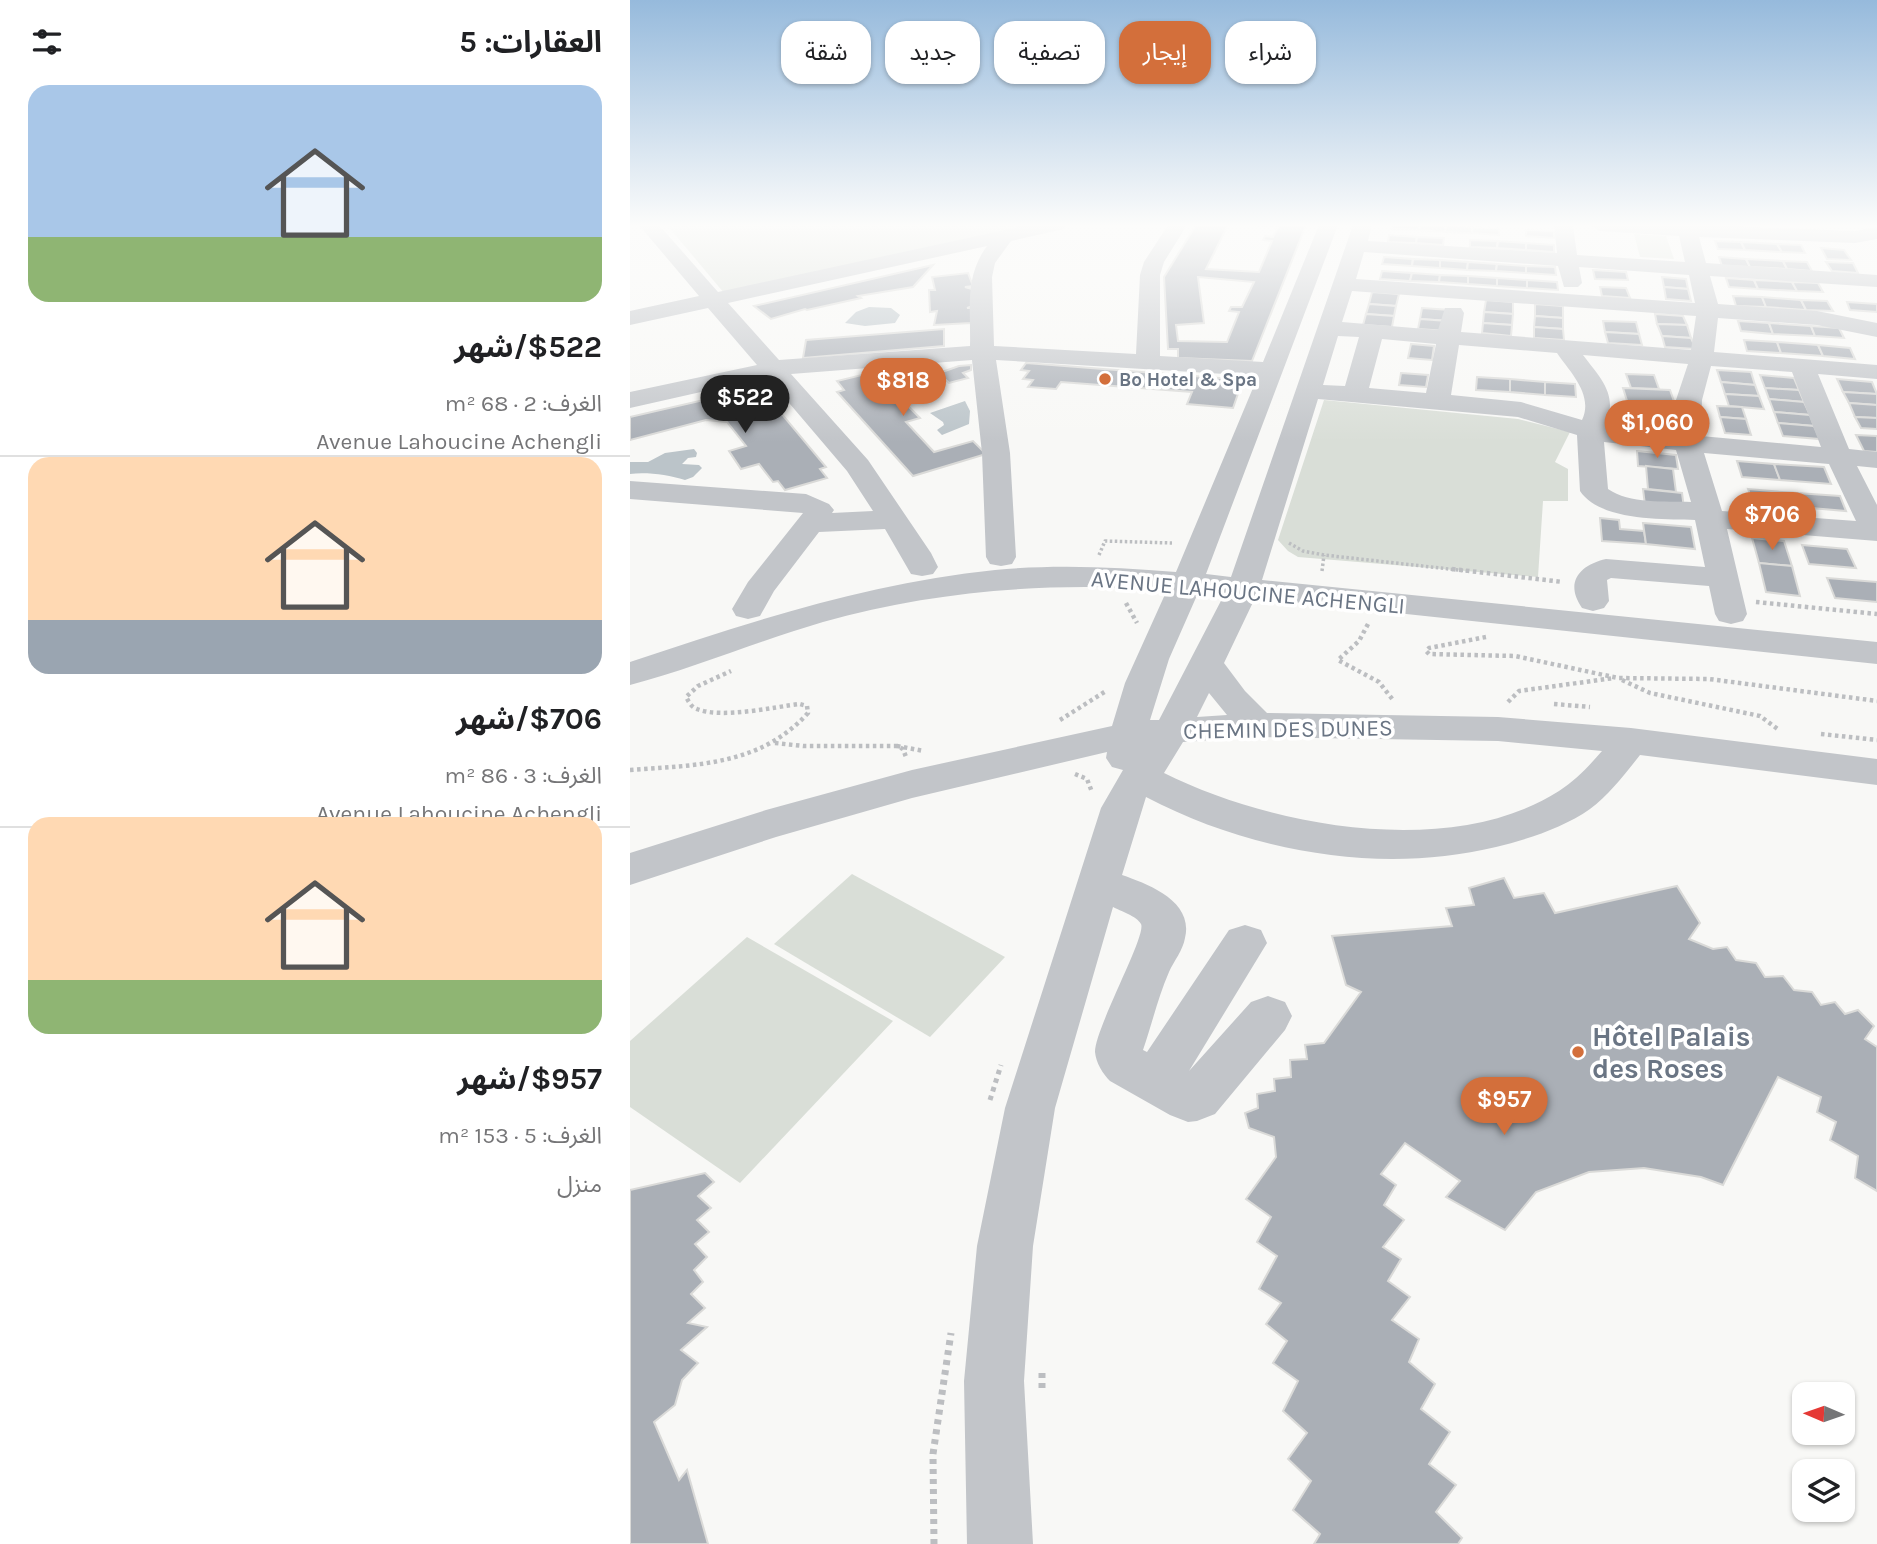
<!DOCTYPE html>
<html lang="ar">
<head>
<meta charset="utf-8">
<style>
  :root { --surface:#fff; --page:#f6f6f6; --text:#202124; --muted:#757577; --line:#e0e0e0; --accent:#d36f3b }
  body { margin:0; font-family:Karla,"Noto Sans Arabic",sans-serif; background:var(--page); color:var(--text); direction:rtl; height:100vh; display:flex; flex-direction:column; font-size:26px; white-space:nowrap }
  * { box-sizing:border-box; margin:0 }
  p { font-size:23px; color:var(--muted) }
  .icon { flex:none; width:38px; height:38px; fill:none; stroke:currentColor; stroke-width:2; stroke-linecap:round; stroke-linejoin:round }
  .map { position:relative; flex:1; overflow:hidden; direction:ltr }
  .side { display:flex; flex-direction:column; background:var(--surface); width:630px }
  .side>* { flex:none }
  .hud { position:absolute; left:21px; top:21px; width:665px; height:63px; direction:rtl; display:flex; gap:14px }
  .needle { width:46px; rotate:272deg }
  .fabs { position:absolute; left:1162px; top:1382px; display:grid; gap:14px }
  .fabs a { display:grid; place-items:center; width:63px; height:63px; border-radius:14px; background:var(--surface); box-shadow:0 2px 5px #0004; font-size:35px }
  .price { position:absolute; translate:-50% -60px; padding:0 16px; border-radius:24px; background:var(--accent); color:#fff; font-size:23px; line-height:46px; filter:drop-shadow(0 2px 4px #0008) }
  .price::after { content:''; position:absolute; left:50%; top:42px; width:21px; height:16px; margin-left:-10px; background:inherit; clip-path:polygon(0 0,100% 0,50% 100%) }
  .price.current { background:#222; color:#fff }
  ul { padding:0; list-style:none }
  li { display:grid; align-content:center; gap:14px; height:371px; padding:0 28px }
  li+li { border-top:2px solid var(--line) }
  li span { display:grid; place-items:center; height:217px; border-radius:21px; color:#555 }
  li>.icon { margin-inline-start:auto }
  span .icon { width:126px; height:126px; fill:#fffc; stroke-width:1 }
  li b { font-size:30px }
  h2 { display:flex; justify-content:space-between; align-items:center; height:84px; padding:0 28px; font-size:30px }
  .pill { padding:0 24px; border-radius:21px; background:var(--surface); box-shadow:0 2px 5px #0004; font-size:24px; line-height:63px }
  .pill.current { background:var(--accent); color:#fff }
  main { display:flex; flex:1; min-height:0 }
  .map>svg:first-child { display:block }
  .green { fill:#d9ded7 }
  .water { fill:#bbc4c9 }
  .building { fill:#aaafb6; stroke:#dadad8; stroke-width:2; fill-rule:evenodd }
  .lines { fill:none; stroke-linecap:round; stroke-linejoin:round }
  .path-far3 { stroke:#bcbec1; stroke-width:3.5; stroke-dasharray:2.5 2.5; stroke-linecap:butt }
  .path-far2 { stroke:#bcbec1; stroke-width:4.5; stroke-dasharray:3.5 3.5; stroke-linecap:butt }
  .path-far1 { stroke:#bcbec1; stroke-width:5; stroke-dasharray:4.5 4.5; stroke-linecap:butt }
  .path { stroke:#bcbec1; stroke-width:7; stroke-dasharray:5 5; stroke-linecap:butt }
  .minor { fill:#c2c5c9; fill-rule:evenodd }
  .poi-dot { fill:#d36f3b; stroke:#fff; stroke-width:2.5 }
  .labels { text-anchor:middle; stroke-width:7; stroke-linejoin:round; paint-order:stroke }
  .far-poi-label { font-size:19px; font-weight:bold; fill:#6a7584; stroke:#fff; text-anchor:start }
  .street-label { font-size:23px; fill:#6a7584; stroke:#fff }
  .near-poi-label { font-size:28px; font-weight:bold; fill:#6a7584; stroke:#fff; text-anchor:start }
</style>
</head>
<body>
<main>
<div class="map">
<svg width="1247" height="1544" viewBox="0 0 1247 1544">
  <rect width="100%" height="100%" fill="#f8f8f6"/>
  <!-- green -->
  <g class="green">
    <path d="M37,225H413L94,293Z"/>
    <path d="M1004,234L1036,236L1044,259L1010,257Z"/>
    <path d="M694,400L888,419L940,432L925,462L938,469V501H913L908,577L668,557L658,551L648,540Z"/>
    <path d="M222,874L375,957L300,1037L144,944Z"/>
    <path d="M117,937L263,1021L110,1183L0,1107V1041Z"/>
  </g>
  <!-- water -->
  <g class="water">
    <path d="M239,307L261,308L270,315L265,323L235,326L215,323L226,312Z"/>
    <path d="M335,401L340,411L339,424L312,435L307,430L314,425L313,422L300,413Z"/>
    <path d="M64,449L67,453L66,457L58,458L52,464L69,465L72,468L63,477L55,480C38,475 18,472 0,474V462H18L35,453Z"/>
  </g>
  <!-- building -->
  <g class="building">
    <path d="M566,225H598L576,269L629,272L642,241L633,240L635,236L643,237L648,227L622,225H676L622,361L548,358V349H538L534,277ZM568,277L624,282L612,307H601L599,311L609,312L597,342L548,341L546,325L574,323Z"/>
    <path d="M762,225H790L789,230L762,229Z"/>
    <path d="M790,225H816L815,232L789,230Z"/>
    <path d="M816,225L842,227V233L815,232Z"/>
    <path d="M842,227L869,228V235L842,233Z"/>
    <path d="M896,230L924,231V238L896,236Z"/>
    <path d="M759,235L787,237L786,243L758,242Z"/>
    <path d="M787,237L814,238L813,245L786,243Z"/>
    <path d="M840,240L868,241L867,248L840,247Z"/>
    <path d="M868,241L896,243V250L867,248Z"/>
    <path d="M1085,241L1111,242L1115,250L1088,249Z"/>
    <path d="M1111,242L1147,244L1152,252L1115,250Z"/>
    <path d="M896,243L924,245V252L896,250Z"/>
    <path d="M1147,244L1171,245L1175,253L1152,252Z"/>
    <path d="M1191,248L1214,250L1221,260L1197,259Z"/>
    <path d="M754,257L783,259L782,266L752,264Z"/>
    <path d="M1089,257L1116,259L1120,267L1092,266Z"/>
    <path d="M783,259L810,260V268L782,266Z"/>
    <path d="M1116,259L1153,261L1157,269L1120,267Z"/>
    <path d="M810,260L838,262L837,270L810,268Z"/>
    <path d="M1153,261L1177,262L1182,271L1157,269Z"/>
    <path d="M838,262L867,264L866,271L837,270Z"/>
    <path d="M1196,262L1223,263L1228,273L1202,271Z"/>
    <path d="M867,264L896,266V273L866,271Z"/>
    <path d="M303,265L283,287L228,296L231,298L177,310L175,309L141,319L124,306Z"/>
    <path d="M896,266L925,267L926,275L896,273Z"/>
    <path d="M963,270L996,272L998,280L965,279Z"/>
    <path d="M752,271L782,273L780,281L750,279Z"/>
    <path d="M338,273L343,286L335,287L342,289L343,306L337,308H344L341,323L304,325L307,311L300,312L299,290H305L302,277Z"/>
    <path d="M782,273L810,275L809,282L780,281Z"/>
    <path d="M810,275L838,276V284L809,282Z"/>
    <path d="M838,276L867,278V286L838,284Z"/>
    <path d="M1032,277L1056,279L1058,289L1034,287Z"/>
    <path d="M867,278L897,280V288L867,286Z"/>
    <path d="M1096,278L1124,280L1128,289L1099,287Z"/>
    <path d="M897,280L927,282L928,290L897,288Z"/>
    <path d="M1124,280L1162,282L1167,291L1128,289Z"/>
    <path d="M1162,282L1188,283L1193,292L1167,291Z"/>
    <path d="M970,287L996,288L1000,298L972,296Z"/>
    <path d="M1034,287L1058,289L1061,301L1036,299Z"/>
    <path d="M742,292L769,294L766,306L739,304Z"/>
    <path d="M1103,296L1132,297L1136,307L1106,306Z"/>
    <path d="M1132,297L1171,300L1176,310L1136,307Z"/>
    <path d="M856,300L883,302V314L854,312Z"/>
    <path d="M1171,300L1197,301L1203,311L1176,310Z"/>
    <path d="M1217,302L1247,304V312L1220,310Z"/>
    <path d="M739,304L766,306L764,316L736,314Z"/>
    <path d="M905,304L933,306V318L905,316Z"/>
    <path d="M792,308L820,310L818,321L790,319Z"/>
    <path d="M854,312L883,314L882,325L853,323Z"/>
    <path d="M736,314L764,316L762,327L733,325Z"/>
    <path d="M1025,314L1053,316L1057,325L1027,324Z"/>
    <path d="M905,316L933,318V329L904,327Z"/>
    <path d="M790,319L818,321L816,331L788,329Z"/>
    <path d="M973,321L1006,322L1009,334L975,332Z"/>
    <path d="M1108,321L1139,323L1143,334L1111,331Z"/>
    <path d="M853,323L882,325L881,336L852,333Z"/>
    <path d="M1139,323L1181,326L1185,336L1143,334Z"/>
    <path d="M1027,324L1057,325L1061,338L1032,336Z"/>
    <path d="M1181,326L1209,328L1214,338L1185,336Z"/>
    <path d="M904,327L933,329L934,340L904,338Z"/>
    <path d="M314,329V346L173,358L176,340Z"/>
    <path d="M975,332L1009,334L1012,345L978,343Z"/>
    <path d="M1032,336L1061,338L1066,349L1035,347Z"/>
    <path d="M1114,340L1147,342L1151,353L1117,351Z"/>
    <path d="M1147,342L1188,345L1193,356L1151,353Z"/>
    <path d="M781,344L804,346L802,360L778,358Z"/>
    <path d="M1188,345L1220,348L1225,359L1193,356Z"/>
    <path d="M396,363L602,379L611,385L603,408L557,404L562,392L431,382L426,389L398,387L403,380L393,379L399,371L391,370Z"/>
    <path d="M341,365V370L333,373L338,378L319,383L316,380L295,385L292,381L272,387L269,383L258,386L290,418L276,422L304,452L343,441L356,454L283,476L207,392L214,390L207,381L244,372L247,375L258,372L262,376L305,369L309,373L329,366Z"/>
    <path d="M1087,370L1121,372L1125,385L1091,382Z"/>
    <path d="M771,373L798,375L796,387L769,385Z"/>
    <path d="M996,374L1024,375L1029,389L1001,388Z"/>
    <path d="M1130,375L1164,378L1169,390L1135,388Z"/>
    <path d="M847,377L880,379V392L846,390Z"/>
    <path d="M880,379L915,382V395L880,392Z"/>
    <path d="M1207,379L1242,382L1247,394L1213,392Z"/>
    <path d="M915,382L945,384L946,397L915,395Z"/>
    <path d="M1091,382L1125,385L1129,396L1095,394Z"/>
    <path d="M993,388L1040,390L1046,407L998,404Z"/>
    <path d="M1135,388L1169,390L1174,402L1139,399Z"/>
    <path d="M1213,392L1247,394V405L1219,403Z"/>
    <path d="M104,393L132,395L138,403L142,402V408L146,407L196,467L190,469L197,478L155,490L148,481L143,482L129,464L111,469L99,451L116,446L97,422L76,420L0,440V417Z"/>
    <path d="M1095,394L1129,396L1134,409L1099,406Z"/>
    <path d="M1139,399L1174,402L1180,415L1144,412Z"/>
    <path d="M1219,403L1247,405V418L1225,417Z"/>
    <path d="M1087,406L1112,407L1116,419L1090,417Z"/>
    <path d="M1001,412L1041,416L1042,431L1000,427Z"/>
    <path d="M1144,412L1180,415L1184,426L1148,423Z"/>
    <path d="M1090,417L1116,419L1121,435L1095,433Z"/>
    <path d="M1225,417L1247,418V429L1231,428Z"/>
    <path d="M1148,423L1184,426L1190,439L1153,436Z"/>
    <path d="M1226,435L1247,436V452L1234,451Z"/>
    <path d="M1007,451L1046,455L1048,469L1008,466Z"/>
    <path d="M1107,461L1144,464L1150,480L1112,477Z"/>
    <path d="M1144,464L1194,467L1201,484L1150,480Z"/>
    <path d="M1016,466L1043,469L1046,492L1018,489Z"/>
    <path d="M1013,489L1052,493L1054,508L1015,505Z"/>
    <path d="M1118,489L1152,492L1159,512L1125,509Z"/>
    <path d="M1152,492L1210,496L1216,511L1158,506Z"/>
    <path d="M970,518L989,520L990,529L1014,531L1016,544L972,541Z"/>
    <path d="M1013,523L1061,527L1065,549L1016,544Z"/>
    <path d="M1122,538L1154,541L1162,566L1129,563Z"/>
    <path d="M1172,545L1217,549L1226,568L1179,564Z"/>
    <path d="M1129,563L1162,566L1170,596L1136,592Z"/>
    <path d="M1197,578L1247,582V602L1205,598Z"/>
    <path d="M874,878L884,898L914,893L925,913L1047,886L1070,923L1059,939L1083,949L1097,947L1106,960L1126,963L1135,977L1153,976L1164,990L1182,992L1191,1005L1205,1002L1215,1014L1228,1010L1244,1026L1235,1039L1247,1047V1191L1225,1178L1228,1156L1200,1140L1206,1122L1187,1112L1191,1097L1148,1077L1093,1185L1071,1177L1014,1168L959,1172L906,1192L875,1230L816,1197L830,1181L775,1143L751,1174L766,1185L754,1205L774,1220L753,1247L771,1259L758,1281L780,1297L762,1320L789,1339L779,1362L805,1384L791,1409L820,1432L799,1464L826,1485L806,1512L832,1538L828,1544H684L690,1534L663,1510L681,1481L658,1459L677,1433L653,1411L668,1381L643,1363L657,1341L636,1324L651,1303L629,1289L647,1256L627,1242L641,1217L616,1199L646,1157L644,1137L619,1128L615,1113L628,1108L627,1094L645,1091L644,1079L661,1077L660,1060L677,1059L675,1045L694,1043L731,992L716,985L702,936L822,926L816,908L844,905L839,888Z"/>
    <path d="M75,1173L84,1182L68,1196L81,1208L67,1220L79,1232L65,1244L77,1257L64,1270L73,1282L61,1294L75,1308L58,1323L77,1327L51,1350L68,1363L52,1380L45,1405L24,1422L49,1480L57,1470L78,1544H0V1190Z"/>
  </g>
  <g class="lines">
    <!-- path-far3 -->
    <g class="path-far3">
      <path d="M659,543L673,551L694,555L837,571"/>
      <path d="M469,555L475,541L542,543"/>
      <path d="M692,571L694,555"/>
    </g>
    <!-- path-far2 -->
    <g class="path-far2">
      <path d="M822,569L933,582"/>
      <path d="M1126,602L1247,614"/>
      <path d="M496,603L507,623"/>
      <path d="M738,624L729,641L708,660L749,682L763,700"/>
      <path d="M856,637L799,648L796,651L799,654L885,656L988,678L1079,679L1247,701"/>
      <path d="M992,680L1020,693L1130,716L1149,730"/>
      <path d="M878,702L889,691L984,678"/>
      <path d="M924,704L960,707"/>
      <path d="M430,720L476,691"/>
      <path d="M1191,734L1247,740"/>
      <path d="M145,743L173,746H267L273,749L276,757"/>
      <path d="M267,746L294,751"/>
      <path d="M0,770C66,765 130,766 178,713L177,706L170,704C143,707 92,719 67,709C61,707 59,702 56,697L68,686L101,671"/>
      <path d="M445,774L457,779L462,792"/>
    </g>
    <!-- path-far1 -->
    <path class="path-far1" d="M360,1100L371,1065"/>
    <!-- path -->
    <g class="path">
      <path d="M412,1373V1393"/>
      <path d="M304,1544L303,1454L321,1333"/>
    </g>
    <!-- minor -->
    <path class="minor" d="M9,225H29L88,292L398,225H436L434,229L381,241L365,263L362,277L364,346L506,354L510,275L514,262L538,225H557L534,262L530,275V356L633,362L689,225H708L576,574L601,577L723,225H742L738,241L927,253L924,225H943L947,255L1055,262L1049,236L969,231L960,225H1071L1225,231L1247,227V239L1225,243L1069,237L1076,263L1247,275V287L1080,276L1088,304L1187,311L1247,323V337L1187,325L1088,318L1084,352L1247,365V379L1188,374L1219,449L1247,452V468L1227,466L1247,505V541L1097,529L1117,614L1113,621L1101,624L1089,621L1085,614L1079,586L981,578L977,580L979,601L974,608L963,611L952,608C934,582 950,565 976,559L1075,567L1065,520C1032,519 970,521 950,491L947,435L888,417L688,399L632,580L1247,642V664L625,598L594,663L615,691L637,713L868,717L1001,728L1247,759V785L1010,755C995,774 980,794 960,809C933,828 898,839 866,847C750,875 621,852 516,797L492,875C518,884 564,901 555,938C553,950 544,961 539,972C528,997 522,1024 513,1050L517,1052L599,930L615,925L631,930L637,943L559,1071L621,1002L638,996L655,1002L662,1016L655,1030L585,1114L567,1121L558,1122L540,1115L480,1081C473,1074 466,1063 465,1052C465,1028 517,935 511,924C507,916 490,911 483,907L425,1108L403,1246L394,1381L403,1544H337L334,1381L347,1246L375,1108L471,808L493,770L482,767L476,758L477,752L282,798L146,837L0,885V853L136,810L282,770L482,726L495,683L537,590C420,582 307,590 193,622C128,641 65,668 0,685V662C119,622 239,583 365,570C425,564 486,567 546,572L628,376L366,360L380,453L386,557L382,564L371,566L360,564L356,557L352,453L342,360L161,374L238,460L301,553L308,567L303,574L292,576L281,574L255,529L189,532L144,591L130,616L118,619L106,616L102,609L118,582L173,513L0,499V481L176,494L199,504L204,510L202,513L243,511L217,471L137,377L0,408V392L127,365L78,308L0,325V311L69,296ZM357,246C334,277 341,309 340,346L149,360L98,303ZM734,252L928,266L934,287H948L952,283L949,267L1059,275L1065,303L726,279ZM722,291L1066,316L1061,350L831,332L834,313L831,308H815L808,330L712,322ZM708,336L729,337L715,386L693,385ZM752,339L806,344L796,393L739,388ZM829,345L927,353C940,372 964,395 952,420L891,402L821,395ZM953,355L1058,364L1046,400L1045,434L975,426C989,395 971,379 953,355ZM1081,366L1162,372L1191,447L1071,436L1072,400ZM974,442L1046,450L1061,502C1036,501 999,504 978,489ZM1074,453L1199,464L1226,521L1092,511ZM568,593L594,595L529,720H520L539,659ZM579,693L597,715L567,717ZM628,737L868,741L972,751C959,766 946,780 929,791C821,860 642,827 534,773L553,742Z"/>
  </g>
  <!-- sky -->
  <linearGradient id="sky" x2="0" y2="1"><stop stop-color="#96badc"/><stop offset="0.51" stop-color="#fcfcfb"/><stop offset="1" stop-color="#fcfcfb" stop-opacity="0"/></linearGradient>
  <rect width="1247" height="442" fill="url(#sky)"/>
  <!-- markers -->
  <g class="poi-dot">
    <circle cx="475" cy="379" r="7"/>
    <circle cx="948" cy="1052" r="7"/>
  </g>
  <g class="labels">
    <!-- far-poi labels -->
    <g class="far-poi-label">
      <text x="489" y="386">Bo Hotel &amp; Spa</text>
    </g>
    <!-- street labels -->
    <g class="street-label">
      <text transform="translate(618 592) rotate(5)" y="8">AVENUE LAHOUCINE ACHENGLI</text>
      <text transform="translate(658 729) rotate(-1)" y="8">CHEMIN DES DUNES</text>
    </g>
    <!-- near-poi labels -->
    <g class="near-poi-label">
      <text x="962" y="1046">Hôtel Palais<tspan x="962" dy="32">des Roses</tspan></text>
    </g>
  </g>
</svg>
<div class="fabs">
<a><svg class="needle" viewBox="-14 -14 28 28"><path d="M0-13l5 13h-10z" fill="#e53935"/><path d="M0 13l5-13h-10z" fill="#757577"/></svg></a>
<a><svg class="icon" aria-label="layers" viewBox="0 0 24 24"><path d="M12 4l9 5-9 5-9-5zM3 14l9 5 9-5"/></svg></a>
</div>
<b class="price" style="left:273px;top:418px">$818</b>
<b class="price current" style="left:115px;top:435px">$522</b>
<b class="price" style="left:1027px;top:460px">$1,060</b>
<b class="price" style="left:1142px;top:552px">$706</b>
<b class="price" style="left:874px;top:1137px">$957</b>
<div class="hud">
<a class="pill">شراء</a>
<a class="pill current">إيجار</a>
<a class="pill">تصفية</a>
<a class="pill">جديد</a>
<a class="pill">شقة</a>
</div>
</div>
<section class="side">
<h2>العقارات: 5<svg class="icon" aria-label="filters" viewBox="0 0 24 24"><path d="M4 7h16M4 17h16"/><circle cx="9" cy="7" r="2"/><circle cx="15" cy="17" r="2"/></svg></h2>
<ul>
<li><span style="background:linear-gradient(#a9c7e8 70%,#8fb573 0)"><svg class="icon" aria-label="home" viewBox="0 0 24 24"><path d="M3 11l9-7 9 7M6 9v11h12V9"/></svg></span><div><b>$522/شهر</b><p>الغرف: 2 · 68 m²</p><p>Avenue Lahoucine Achengli</p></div></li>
<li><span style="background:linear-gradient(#ffd9b3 75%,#9aa5b1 0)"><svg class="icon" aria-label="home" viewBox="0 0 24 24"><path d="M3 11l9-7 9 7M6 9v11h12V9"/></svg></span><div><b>$706/شهر</b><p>الغرف: 3 · 86 m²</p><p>Avenue Lahoucine Achengli</p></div></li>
<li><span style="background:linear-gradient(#ffd9b3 75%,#8fb573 0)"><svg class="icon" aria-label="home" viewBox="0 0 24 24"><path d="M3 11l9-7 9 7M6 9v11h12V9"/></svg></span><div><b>$957/شهر</b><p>الغرف: 5 · 153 m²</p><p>منزل</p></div></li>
</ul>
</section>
</main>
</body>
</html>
